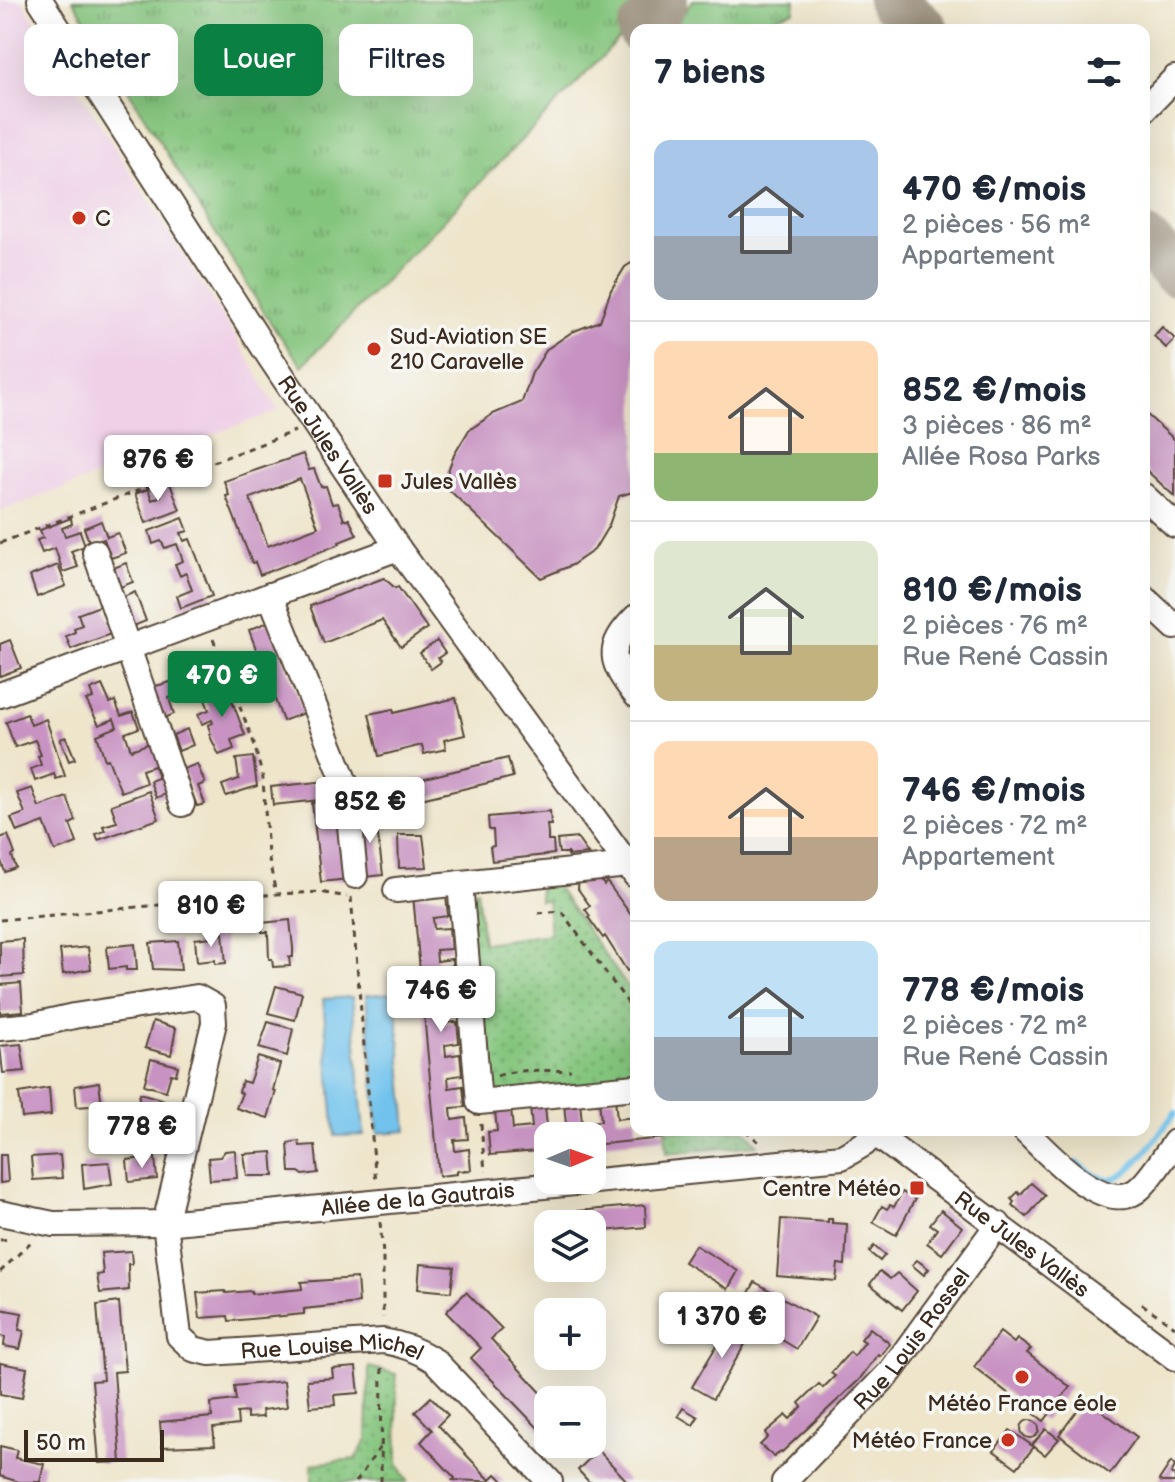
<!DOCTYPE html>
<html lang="fr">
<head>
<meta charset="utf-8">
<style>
  :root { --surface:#fff; --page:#f2f2f3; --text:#1f2937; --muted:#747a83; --line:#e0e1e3; --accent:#0b8043 }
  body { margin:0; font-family:"Balsamiq Sans",sans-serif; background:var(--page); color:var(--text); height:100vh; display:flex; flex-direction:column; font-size:30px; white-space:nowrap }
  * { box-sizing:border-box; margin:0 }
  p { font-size:26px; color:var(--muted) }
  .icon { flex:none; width:44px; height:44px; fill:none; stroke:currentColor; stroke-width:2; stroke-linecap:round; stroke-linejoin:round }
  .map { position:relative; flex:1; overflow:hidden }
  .drawer { position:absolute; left:630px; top:24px; width:520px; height:1112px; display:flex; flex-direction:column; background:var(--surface); border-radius:16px; box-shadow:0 8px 32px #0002 }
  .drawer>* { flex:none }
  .top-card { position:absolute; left:24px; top:24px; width:486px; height:72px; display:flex; gap:16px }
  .needle { width:52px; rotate:88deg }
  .fabs { position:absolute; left:534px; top:1122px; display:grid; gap:16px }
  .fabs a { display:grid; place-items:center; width:72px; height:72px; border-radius:16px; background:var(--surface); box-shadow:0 8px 32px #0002; font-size:40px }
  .scale { position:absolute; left:24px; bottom:20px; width:140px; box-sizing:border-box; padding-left:8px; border:4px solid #3b2a1e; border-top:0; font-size:22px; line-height:28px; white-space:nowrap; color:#3b2a1e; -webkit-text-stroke:6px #f6f6f2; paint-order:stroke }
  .price { position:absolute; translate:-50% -68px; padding:0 18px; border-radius:8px; background:#fff; color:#222; font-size:26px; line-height:52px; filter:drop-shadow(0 2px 4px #0008) }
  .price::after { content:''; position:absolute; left:50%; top:48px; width:24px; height:18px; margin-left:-12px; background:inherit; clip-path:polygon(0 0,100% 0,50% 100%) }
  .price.active { background:var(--accent); color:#fff }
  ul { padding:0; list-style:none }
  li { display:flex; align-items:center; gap:24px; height:200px; padding:0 24px }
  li+li { border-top:2px solid var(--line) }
  li span { display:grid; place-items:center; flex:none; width:224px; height:160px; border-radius:16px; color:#555 }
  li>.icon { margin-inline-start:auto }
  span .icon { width:96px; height:96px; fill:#fffc; stroke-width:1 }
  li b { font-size:34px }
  h2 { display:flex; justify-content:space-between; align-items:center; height:96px; padding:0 24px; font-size:34px }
  .tag { padding:0 28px; border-radius:16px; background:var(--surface); box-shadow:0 8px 32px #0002; font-size:28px; line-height:72px }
  .tag.active { background:var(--accent); color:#fff }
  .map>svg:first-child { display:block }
  .built { fill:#efd0e7 }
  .grass { fill:url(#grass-tufts); stroke:#60784e; stroke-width:2 }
  .park { fill:url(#park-dots); stroke:#60784e; stroke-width:2 }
  .water { fill:#71c3ed; stroke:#567686; stroke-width:2 }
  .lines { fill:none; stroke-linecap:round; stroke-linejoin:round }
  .stream { stroke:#71c3ed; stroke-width:6 }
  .taxiway { stroke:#948874; stroke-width:50 }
  .building { fill:#c893c2; fill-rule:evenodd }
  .minor-casing { stroke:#564638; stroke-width:28 }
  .path { stroke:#564638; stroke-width:3; stroke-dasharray:6 6; stroke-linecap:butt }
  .minor { stroke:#fff; stroke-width:24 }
  .poi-dot { fill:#c8321e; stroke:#f6f6f2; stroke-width:3 }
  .labels { text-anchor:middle; stroke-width:7; stroke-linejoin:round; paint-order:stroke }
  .poi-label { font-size:22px; fill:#3b2a1e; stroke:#f6f6f2; text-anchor:start }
  .street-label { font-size:22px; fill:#3b2a1e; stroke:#f6f6f2 }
</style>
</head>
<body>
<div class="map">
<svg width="1175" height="1482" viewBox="0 0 1175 1482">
  <defs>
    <pattern id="grass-tufts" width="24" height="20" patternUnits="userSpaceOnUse" patternTransform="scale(2)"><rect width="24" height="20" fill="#84c57d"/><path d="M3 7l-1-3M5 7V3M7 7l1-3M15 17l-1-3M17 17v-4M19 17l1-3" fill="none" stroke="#6da066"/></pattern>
    <pattern id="park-dots" width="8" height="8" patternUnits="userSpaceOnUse" patternTransform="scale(2)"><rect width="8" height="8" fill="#84c57d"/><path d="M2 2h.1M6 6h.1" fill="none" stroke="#6da066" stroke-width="1.8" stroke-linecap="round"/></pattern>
  </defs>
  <rect width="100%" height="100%" fill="#f6f6f2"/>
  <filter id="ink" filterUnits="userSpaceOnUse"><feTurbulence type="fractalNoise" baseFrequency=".0125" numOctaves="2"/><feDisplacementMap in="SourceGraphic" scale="16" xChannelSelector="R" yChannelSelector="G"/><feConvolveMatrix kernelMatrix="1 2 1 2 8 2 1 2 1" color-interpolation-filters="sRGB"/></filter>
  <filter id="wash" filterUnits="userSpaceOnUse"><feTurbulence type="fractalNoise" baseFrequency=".006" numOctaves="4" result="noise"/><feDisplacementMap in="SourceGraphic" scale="32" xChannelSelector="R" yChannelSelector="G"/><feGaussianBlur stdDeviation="1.8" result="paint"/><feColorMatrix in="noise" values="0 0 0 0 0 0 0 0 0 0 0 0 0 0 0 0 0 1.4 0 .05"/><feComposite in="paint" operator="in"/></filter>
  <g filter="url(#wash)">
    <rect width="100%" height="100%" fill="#eee5cb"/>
    <!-- built -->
    <path class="built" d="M0,0H21L238,341L278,411L0,511Z"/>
    <!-- grass -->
    <g class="grass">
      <path d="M73,0H645L634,24L302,366L270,322Z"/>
      <path d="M693,0H795L794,11L738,30H669Z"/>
    </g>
    <!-- park -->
    <g class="park">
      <path d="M551,879L636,999V1082L484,1094L465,891L477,890L483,943L550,934L547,901H540L539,882Z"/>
      <path d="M665,1130H745L758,1145L667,1153Z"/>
      <path d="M369,1367L396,1374L398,1463L408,1482H312V1464L355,1459L367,1440Z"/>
    </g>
    <!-- water -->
    <g class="water">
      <path d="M395,993L407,1131L378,1133L366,995Z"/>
      <path d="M352,997L364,1135L335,1136L323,999Z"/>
    </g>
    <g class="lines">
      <!-- stream -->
      <path class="stream" d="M1077,1163C1087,1169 1097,1180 1110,1179C1132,1178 1161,1130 1175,1113"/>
      <!-- taxiway -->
      <g class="taxiway">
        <path d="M892,0L924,30"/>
        <path d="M642,30L652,20L663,0"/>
        <path d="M1144,241L1175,271"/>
      </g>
    </g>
    <g id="blocks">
      <!-- building -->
      <g class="building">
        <path d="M636,260V491L619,496L609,525L594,550L572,565L541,578L443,484L454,455L469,430L493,414L522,402L532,373L547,349L572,332L600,321L611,290L625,267Z"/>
        <path d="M1162,327L1175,339L1166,348L1154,336Z"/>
        <path d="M1144,412L1175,440V497L1144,468Z"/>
        <path d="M303,454L309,470L314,469L321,487L326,486L332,504L338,503L344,520L349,519L357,535L339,542L340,544L260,575L255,562L252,563L226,496L229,495L224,481ZM300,479L318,527L268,546L250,498Z"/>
        <path d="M169,481L180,510L146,523L135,494L148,489L152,500L161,496L157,486Z"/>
        <path d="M71,518L72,524L62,528L65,536L80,531L85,546L71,551L78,567L63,572L55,548L42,553L37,540L43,538L40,530Z"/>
        <path d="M183,518L188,531L181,533L184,541L190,539L212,596L181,608L177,596L192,590L186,573L180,576L175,564L183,561L177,544L165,548L161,541L153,544L149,531Z"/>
        <path d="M101,521L107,537L118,533L126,553L111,558L104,539L90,544L84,528Z"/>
        <path d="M126,563L133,582L118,588L111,569Z"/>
        <path d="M58,565L66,586L37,597L30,576Z"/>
        <path d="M384,578L395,588L398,587L427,628L401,647L382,620L324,643L310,606Z"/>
        <path d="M135,592L146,621L131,627L121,598Z"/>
        <path d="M105,604L116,632L71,649L66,636L75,632L74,628L82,625L78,614Z"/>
        <path d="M270,621L304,713L283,721L249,630Z"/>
        <path d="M10,640L21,668L0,676V644Z"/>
        <path d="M437,641L445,653L438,658L441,662L431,669L420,653Z"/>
        <path d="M203,656L215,680L169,698L174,714L160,720L145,689L174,681L178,690L184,688L178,665Z"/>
        <path d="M102,685L110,703L115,701L121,716L133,712L139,728L125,733L131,750L153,742L173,791L156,798L150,781L158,778L154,766L142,770L146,783L121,792L108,759L105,760L97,735L117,727L114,719L99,725L86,700L93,698L90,690Z"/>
        <path d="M226,685L245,735L231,740L234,749L219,755L209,734H211L208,725L213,723L212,720L202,724L198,714L209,710L203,694Z"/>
        <path d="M456,698L465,735L444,740L446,749L424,754L422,745L379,756L369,714L393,709L394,713Z"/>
        <path d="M27,714L31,725L46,719L65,776L56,779L54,774L35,781L31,769L41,765L38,756L41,755L35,740L15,747L6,722Z"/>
        <path d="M187,729L193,745L179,751L173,735Z"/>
        <path d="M66,737L75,759L69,761L60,739Z"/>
        <path d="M253,757L257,786L226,796L222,785L239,779L236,759Z"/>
        <path d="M508,758L513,777L379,809L375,790Z"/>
        <path d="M197,764L205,783L198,786L205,804L197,806L183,769Z"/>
        <path d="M327,781L329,799L273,805L271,787Z"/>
        <path d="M32,788L39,807L67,797L76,821L70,824L77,843L55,851L44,822L17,832L11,818L25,813L17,793Z"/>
        <path d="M149,791L159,819L98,840L96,834L105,831L103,826L117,822L111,805Z"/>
        <path d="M337,800L348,879L321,882L312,803Z"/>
        <path d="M550,811L551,825H547L548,833V841H553L554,854L492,861L490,847L494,846L493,830H489L488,817Z"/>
        <path d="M375,812L383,875L365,877L358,814Z"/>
        <path d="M8,835L15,854L12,856L16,868L5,872L0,858V838Z"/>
        <path d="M398,835H423L427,867L399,868Z"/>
        <path d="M577,838L588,854L568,856V853H559L557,840Z"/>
        <path d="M597,875L604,885L607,882L636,922V979L629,970L627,971L605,936L603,938L588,917L590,916L585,909L590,906L578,889L579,877Z"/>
        <path d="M413,895L446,896L448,916L433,918L434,929L449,928L451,949L436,950L437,961L452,959L454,980L439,981L440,992L455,991L456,1011L442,1012L443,1023L457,1022L459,1043L445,1045L446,1056L460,1054L462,1075L448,1077L449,1088L463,1086L465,1107L451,1108L452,1120L466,1118L468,1139L454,1140L455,1151L469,1149L471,1170L457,1171V1174L439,1176Z"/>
        <path d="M290,920L293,948V957H289L290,966L273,967L272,959H269L268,932H262V923Z"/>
        <path d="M223,933L226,963L215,964V960L197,962L195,939L212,937L211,934Z"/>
        <path d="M23,939L24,975L0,977V941Z"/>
        <path d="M178,941L181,970L153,969L150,943Z"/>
        <path d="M135,944L137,970H126V967L109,969L107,947Z"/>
        <path d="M88,947L91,969L63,974L60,950Z"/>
        <path d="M21,983L23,1011L0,1013V985Z"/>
        <path d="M276,986L302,993L295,1020L268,1013Z"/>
        <path d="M153,1021L176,1028L171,1055L145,1048Z"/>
        <path d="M268,1022L293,1029L287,1056L259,1048Z"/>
        <path d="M21,1044L25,1071L3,1073L0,1046Z"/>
        <path d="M258,1057L280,1064L273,1090L276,1091L268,1118L236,1108L242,1093L239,1092L242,1081L249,1083Z"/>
        <path d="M151,1059L178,1066L176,1075L171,1074L166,1091L144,1085Z"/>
        <path d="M99,1082L102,1105L77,1107L75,1086Z"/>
        <path d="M49,1088L51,1115L22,1118L19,1093Z"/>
        <path d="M140,1093L164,1100L155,1127L134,1121Z"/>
        <path d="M615,1098L617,1119L636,1117V1130H663L664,1138L592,1145V1136H548V1150L490,1155L488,1132L497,1131L495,1111L511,1109L513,1129L532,1127L530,1107L545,1106L547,1126L566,1124L564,1104L580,1102L582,1122L601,1121L599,1100Z"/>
        <path d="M299,1141L300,1146L315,1145L318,1173L303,1175L299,1172H290L288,1143Z"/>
        <path d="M235,1150L237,1178L210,1180L208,1158L220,1157L225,1151Z"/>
        <path d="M272,1152L274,1176H247L244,1154Z"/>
        <path d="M0,1155H6L8,1182L0,1183Z"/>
        <path d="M60,1155L62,1178L33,1180L31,1157Z"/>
        <path d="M155,1157L157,1179L129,1182L127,1160Z"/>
        <path d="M109,1162L112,1184L84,1189L82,1164Z"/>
        <path d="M1031,1183L1045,1195L1027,1217L1012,1205L1014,1202L1011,1199L1018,1192L1020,1195Z"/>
        <path d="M902,1192L915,1199L896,1235L873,1222L882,1206L887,1209L890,1205L894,1207Z"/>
        <path d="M645,1205L646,1227L592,1232V1224H556L555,1213Z"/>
        <path d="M941,1210L962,1227L942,1254L927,1243L937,1229L930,1224Z"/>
        <path d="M781,1219L828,1222V1219H832V1223L847,1224L845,1265L838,1264L836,1281L777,1276Z"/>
        <path d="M695,1245L738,1271L728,1289L684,1262Z"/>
        <path d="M874,1246L885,1255L880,1261L869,1252Z"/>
        <path d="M131,1251L132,1264H128L129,1290L100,1293L97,1275L103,1274L101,1253Z"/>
        <path d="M917,1260L929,1269L924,1275L912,1265Z"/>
        <path d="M420,1264L454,1267L451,1292L418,1289Z"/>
        <path d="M880,1271L890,1279L897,1273L917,1291L902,1310L870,1284Z"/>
        <path d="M357,1278L359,1303L304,1309V1314L229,1321L228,1316L200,1318L197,1293L225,1291L226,1293L251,1291V1294L302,1289L301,1282Z"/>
        <path d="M755,1282L816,1317L797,1349L757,1325L765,1312L745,1300Z"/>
        <path d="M466,1292L502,1329L491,1339L548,1400V1430L545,1427L541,1431L471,1358L481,1348L446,1312Z"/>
        <path d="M119,1302L125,1371L114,1372L121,1462L99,1463L92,1381L103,1380L97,1305Z"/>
        <path d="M0,1309L22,1313L19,1330L24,1331L20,1349L4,1346L5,1337L0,1336Z"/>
        <path d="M732,1320L752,1332L713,1399L692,1387Z"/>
        <path d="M870,1328L890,1344L880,1356L878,1354L859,1380L782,1452L781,1451L774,1457L760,1445L768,1437L765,1433L786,1415L790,1419L802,1407L799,1403L819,1384L823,1388L835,1376L831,1373L850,1352L854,1356L865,1342L861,1339Z"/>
        <path d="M1000,1332L1014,1343L1017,1339L1031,1349L1027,1353L1070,1387L1044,1421L974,1367Z"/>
        <path d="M0,1363L27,1368L22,1398L0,1394Z"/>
        <path d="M356,1367L359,1393L334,1395L335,1405L310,1407L307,1380L333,1378L332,1369Z"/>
        <path d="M284,1381L287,1407L262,1410L263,1417L247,1418V1412L237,1413L238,1425L213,1428L215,1445L162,1447L160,1422L212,1417L211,1403L236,1400L234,1386Z"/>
        <path d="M431,1397L448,1415L438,1425L490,1480L496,1474L504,1482L453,1480L455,1478L421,1442L432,1430L415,1412Z"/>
        <path d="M1086,1399L1137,1437L1110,1474L1059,1435Z"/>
        <path d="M683,1408L698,1417L693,1425L678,1416Z"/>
        <circle cx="1030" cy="1429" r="9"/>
        <path d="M1046,1429L1059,1439L1045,1455L1032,1445Z"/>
        <path d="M1010,1430L1034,1447L1017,1468L994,1451Z"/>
        <path d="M0,1446L17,1450L15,1458L44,1464L40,1482H19L0,1476Z"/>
        <path d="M598,1450L628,1482H589L578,1470Z"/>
        <path d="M1171,1462L1175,1466L1171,1474L1175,1476V1482H1162L1159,1480Z"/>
      </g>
    </g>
  </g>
  <g filter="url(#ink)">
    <use href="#blocks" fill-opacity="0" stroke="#564638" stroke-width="2"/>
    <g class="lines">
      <defs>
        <g id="minor">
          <path id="s1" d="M40,0L269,356L398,548L636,876"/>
          <path d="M1144,110L1175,78"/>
          <path d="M1144,496L1175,525"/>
          <path d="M95,552L182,804"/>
          <path d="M270,595L346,785L355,876"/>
          <path d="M1144,598L1175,627"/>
          <path d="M636,617C605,648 610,662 636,695"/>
          <path d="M0,695L398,548"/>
          <path d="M460,883L479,1102L636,1087"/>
          <path d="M396,890L628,865"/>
          <path id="s2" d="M0,1028L34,1025L74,1016L197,997L213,1006L214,1023L165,1223L179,1336L193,1349L210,1353L383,1341C403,1344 418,1350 435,1361L550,1482"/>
          <path id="s3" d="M870,1130L1175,1358"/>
          <path d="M1024,1130C1047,1152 1107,1221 1141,1187C1154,1174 1164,1157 1175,1142"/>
          <path id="s4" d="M0,1213L53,1224L165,1223L842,1157L864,1144L874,1134"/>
          <path id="s5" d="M784,1482L891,1371L998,1224"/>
        </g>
      </defs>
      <!-- minor casing -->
      <use href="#minor" class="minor-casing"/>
      <!-- path -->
      <g class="path">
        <path d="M0,543L295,431"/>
        <path d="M213,639L254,743L263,779L268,855L276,894L320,892L347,897"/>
        <path d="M351,897L376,1183"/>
        <path d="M538,913L561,911L636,1014"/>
        <path d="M0,920L276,894"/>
        <path d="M497,1076C522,1067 544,1072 571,1070"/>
        <path d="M481,1124L485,1172"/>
        <path d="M745,1130L760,1143"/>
        <path d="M380,1222L383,1254V1318"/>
        <path d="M0,1240L12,1239"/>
        <path d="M0,1272L32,1241"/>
        <path d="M1142,1304L1175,1327"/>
        <path d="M356,1482L380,1447"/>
        <path d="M381,1482L382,1362"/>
      </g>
      <!-- minor -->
      <use href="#minor" class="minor"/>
    </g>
  </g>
  <!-- markers -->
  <g class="poi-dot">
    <circle cx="79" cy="218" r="8"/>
    <circle cx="374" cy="349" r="8"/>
    <rect x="377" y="473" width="16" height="16" rx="4"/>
    <rect x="909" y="1180" width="16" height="16" rx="4"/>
    <circle cx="1022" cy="1377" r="8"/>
    <circle cx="1008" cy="1440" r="8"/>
  </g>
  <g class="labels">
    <!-- poi labels -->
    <g class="poi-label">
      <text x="95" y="226">C</text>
      <text x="390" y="344">Sud-Aviation SE<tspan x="390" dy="25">210 Caravelle</tspan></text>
      <text x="401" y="489">Jules Vallès</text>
      <text x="901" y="1196" text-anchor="end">Centre Météo</text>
      <text x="1022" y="1411" text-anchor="middle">Météo France éole</text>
      <text x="992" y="1448" text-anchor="end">Météo France</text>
    </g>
    <!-- street labels -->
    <g class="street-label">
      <text dy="8" stroke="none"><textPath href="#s1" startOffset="530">Rue Jules Vallès</textPath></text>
      <text dy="8" stroke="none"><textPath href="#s4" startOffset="420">Allée de la Gautrais</textPath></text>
      <text dy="8" stroke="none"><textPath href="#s3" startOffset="190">Rue Jules Vallès</textPath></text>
      <text dy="8" stroke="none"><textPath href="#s5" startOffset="192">Rue Louis Rossel</textPath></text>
      <text dy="8" stroke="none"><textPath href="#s2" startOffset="714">Rue Louise Michel</textPath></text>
    </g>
  </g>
</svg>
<div class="fabs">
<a><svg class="needle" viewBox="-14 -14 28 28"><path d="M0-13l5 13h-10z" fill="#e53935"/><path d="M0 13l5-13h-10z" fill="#747a83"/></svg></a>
<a><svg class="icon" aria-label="layers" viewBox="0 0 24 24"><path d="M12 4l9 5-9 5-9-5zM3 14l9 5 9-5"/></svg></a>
<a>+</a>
<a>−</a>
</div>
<div class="scale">50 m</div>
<b class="price" style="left:158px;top:503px">876 €</b>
<b class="price active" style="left:222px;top:719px">470 €</b>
<b class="price" style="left:370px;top:845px">852 €</b>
<b class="price" style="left:211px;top:949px">810 €</b>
<b class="price" style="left:441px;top:1034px">746 €</b>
<b class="price" style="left:142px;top:1170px">778 €</b>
<b class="price" style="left:722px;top:1360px">1 370 €</b>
<div class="top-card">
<a class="tag">Acheter</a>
<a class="tag active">Louer</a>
<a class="tag">Filtres</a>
</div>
<section class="drawer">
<h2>7 biens<svg class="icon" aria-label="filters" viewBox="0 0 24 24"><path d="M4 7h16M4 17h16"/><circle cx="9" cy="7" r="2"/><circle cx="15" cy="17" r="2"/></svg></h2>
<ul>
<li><span style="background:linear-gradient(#a9c7e8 60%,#9aa5b1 0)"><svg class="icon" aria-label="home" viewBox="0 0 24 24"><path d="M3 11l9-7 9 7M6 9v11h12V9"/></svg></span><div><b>470 €/mois</b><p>2 pièces · 56 m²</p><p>Appartement</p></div></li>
<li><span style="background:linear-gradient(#ffd9b3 70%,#8fb573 0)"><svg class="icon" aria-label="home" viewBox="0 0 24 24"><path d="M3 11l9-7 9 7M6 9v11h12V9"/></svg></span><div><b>852 €/mois</b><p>3 pièces · 86 m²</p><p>Allée Rosa Parks</p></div></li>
<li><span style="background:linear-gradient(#dfe7d0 65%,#c2b280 0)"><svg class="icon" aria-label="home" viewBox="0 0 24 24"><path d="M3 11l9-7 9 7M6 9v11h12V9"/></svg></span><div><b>810 €/mois</b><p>2 pièces · 76 m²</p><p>Rue René Cassin</p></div></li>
<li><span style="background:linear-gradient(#ffd9b3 60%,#b9a48a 0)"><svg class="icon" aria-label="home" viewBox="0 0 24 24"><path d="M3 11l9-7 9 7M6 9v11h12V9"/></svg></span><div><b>746 €/mois</b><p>2 pièces · 72 m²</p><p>Appartement</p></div></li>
<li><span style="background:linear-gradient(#bfe0f5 60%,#9aa5b1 0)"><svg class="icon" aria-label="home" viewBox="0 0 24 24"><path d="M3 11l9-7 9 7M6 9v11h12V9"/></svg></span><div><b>778 €/mois</b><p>2 pièces · 72 m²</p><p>Rue René Cassin</p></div></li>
</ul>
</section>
</div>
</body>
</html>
